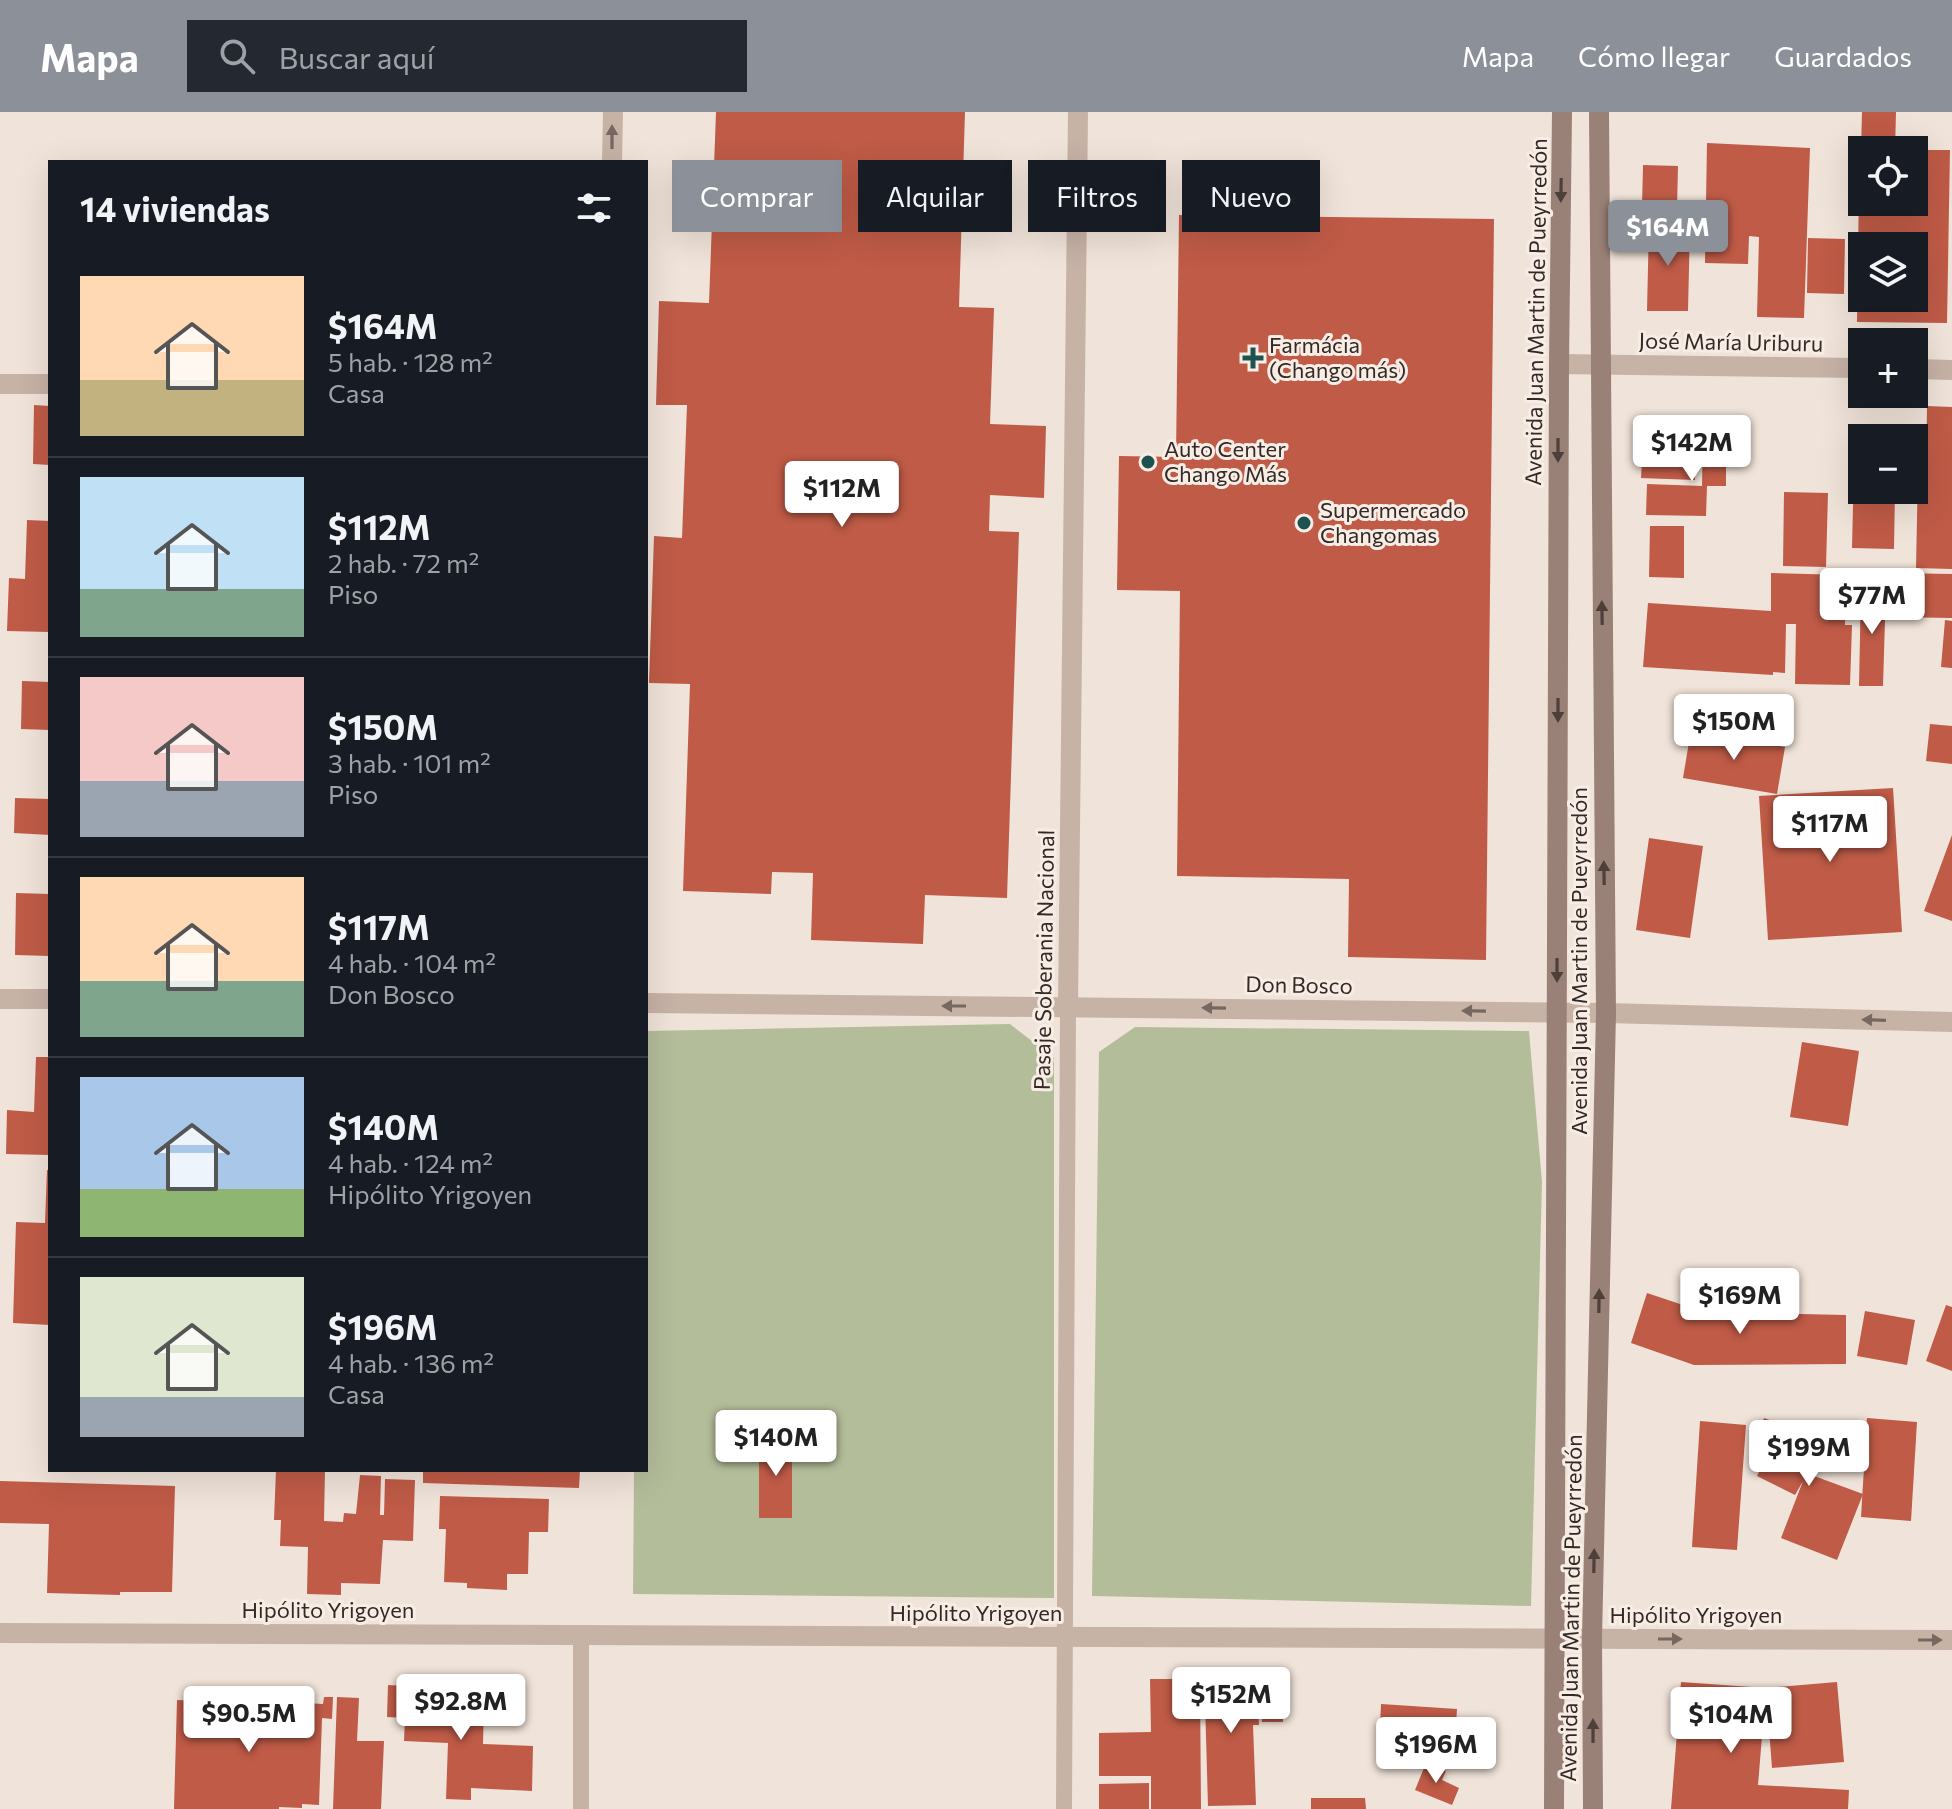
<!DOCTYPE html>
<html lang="es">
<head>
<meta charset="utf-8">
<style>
  :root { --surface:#171b24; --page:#242831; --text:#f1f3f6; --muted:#9ea1a6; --line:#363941; --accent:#8c9099 }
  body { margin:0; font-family:Commissioner,sans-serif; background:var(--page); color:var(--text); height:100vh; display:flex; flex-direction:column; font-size:30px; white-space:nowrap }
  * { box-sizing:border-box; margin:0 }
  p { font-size:26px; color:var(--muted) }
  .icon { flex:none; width:44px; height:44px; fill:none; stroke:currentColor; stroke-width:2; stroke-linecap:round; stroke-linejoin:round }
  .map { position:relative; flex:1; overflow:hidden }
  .side { position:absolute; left:48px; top:48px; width:600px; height:1312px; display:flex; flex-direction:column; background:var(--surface); border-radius:0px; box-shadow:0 8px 32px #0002 }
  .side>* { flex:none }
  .hud { position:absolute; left:672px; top:48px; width:760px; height:72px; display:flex; gap:16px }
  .fabs { position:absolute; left:1848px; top:24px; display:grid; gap:16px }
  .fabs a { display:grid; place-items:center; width:80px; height:80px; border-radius:0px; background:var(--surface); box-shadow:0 8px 32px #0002; font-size:40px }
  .price { position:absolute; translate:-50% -68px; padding:0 18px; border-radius:8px; background:#fff; color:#222; font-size:26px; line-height:52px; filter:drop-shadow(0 2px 4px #0008) }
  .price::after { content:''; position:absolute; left:50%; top:48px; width:24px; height:18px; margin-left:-12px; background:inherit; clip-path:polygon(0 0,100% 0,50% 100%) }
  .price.current { background:var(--accent); color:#fff }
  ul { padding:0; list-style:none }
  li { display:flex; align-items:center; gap:24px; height:200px; padding:0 32px }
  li+li { border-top:2px solid var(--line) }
  li span { display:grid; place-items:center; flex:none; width:224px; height:160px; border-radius:0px; color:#555 }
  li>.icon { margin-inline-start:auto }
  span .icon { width:96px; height:96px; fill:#fffc; stroke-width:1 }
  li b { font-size:34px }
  h2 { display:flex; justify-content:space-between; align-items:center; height:96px; padding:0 32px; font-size:34px }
  .chip { padding:0 28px; border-radius:0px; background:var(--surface); box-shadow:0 8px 32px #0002; font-size:28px; line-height:72px }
  .chip.current { background:var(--accent); color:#fff }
  header { display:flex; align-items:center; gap:48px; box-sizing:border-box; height:112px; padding:0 40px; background:var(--accent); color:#fff }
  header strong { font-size:38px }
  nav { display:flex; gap:44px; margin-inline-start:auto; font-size:28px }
  .search { width:560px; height:72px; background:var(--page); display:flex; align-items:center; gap:20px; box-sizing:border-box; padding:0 28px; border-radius:0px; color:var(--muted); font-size:30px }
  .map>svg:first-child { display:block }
  .green { fill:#b4bd9a }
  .building { fill:#bf5b47; fill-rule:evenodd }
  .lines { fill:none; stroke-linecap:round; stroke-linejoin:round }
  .service { stroke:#c7b2a6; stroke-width:16 }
  .minor { stroke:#c7b2a6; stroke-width:20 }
  .secondary { stroke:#9a8177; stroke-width:20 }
  .oneway { fill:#766760 }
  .oneway2 { fill:#4d3f3a }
  .poi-dot { fill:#1e5251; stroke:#f8ede5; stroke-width:3 }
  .labels { text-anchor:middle; stroke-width:6; stroke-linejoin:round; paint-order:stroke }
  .street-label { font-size:22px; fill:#332926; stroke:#f8ede5 }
  .poi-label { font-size:22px; fill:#332926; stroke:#f8ede5; text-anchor:start }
</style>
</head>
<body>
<header>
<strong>Mapa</strong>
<div class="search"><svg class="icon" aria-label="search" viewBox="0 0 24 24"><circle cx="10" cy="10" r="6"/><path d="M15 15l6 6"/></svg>Buscar aquí</div>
<nav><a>Mapa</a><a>Cómo llegar</a><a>Guardados</a></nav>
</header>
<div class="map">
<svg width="1952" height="1697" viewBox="0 0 1952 1697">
  <rect width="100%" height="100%" fill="#f0e3d9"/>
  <!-- green -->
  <g class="green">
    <path d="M1010,912L1054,946V1486L633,1482L634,1358H646V919Z"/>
    <path d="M1135,915L1529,919L1542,1070L1531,1494L1092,1484L1099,940Z"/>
  </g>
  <!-- building -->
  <g class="building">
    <path d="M716,0H965L959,195L994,196L990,312L1046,314L1044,386L990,383L989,419L1019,420L1007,786L925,783L923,832L811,828L813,761L772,760L771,782L683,779L690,572L649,571L654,424L682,426L687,293H656L659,189L709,191Z"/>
    <path d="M1862,0H1896L1895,38H1861Z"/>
    <path d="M1707,31L1810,36L1804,206L1757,205L1759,125L1749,124L1748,152L1705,151Z"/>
    <path d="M1914,38H1950L1947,211L1857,210L1859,75H1862V90H1914ZM1862,134H1914V186H1862Z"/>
    <path d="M1643,53L1678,54L1677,97L1642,96Z"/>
    <path d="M1179,103L1494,107L1486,848L1348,845L1349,767L1177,764L1180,479L1117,478L1119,344L1176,345Z"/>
    <path d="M1649,112L1690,113L1688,199H1647Z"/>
    <path d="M1808,126L1845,127L1844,182L1807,181Z"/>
    <path d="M34,293L50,294V353L33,352Z"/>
    <path d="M1927,294L1952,295V457L1916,456L1918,356H1926Z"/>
    <path d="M1644,310L1697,313L1695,368L1641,366Z"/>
    <path d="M1855,312L1896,313V326H1862V378H1895L1894,437L1852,436Z"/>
    <path d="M1703,319H1726V374H1707L1706,404L1646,403L1647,372L1702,374Z"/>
    <path d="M1784,380L1828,381L1826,455L1783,454Z"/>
    <path d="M27,408L50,409V520L7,519L9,466L25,467Z"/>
    <path d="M1650,414H1684V466L1649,465Z"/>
    <path d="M1771,461L1846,463L1845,513H1852L1850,573L1795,572L1796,512H1786L1785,561L1773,560V563L1643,555L1648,491L1771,499Z"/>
    <path d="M1893,461L1952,462V506L1892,505Z"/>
    <path d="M1861,475H1886L1883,574H1859Z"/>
    <path d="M1945,508L1952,509V556L1941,555Z"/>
    <path d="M22,569L50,570V618L21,617Z"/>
    <path d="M1930,612L1952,614V652L1926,649Z"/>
    <path d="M1691,618L1785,635L1777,682L1683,666Z"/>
    <path d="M1893,676L1902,820L1768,828L1759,684Z"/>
    <path d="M15,686L50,687V723L14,721Z"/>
    <path d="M1952,723V809L1924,799Z"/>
    <path d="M1649,726L1703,734L1690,826L1636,818Z"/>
    <path d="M16,781L50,782V844L15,843Z"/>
    <path d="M1802,930L1859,939L1848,1014L1790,1005Z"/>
    <path d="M36,945H50V1043L6,1042L7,998L34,1000Z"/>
    <path d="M47,1058H50V1213L13,1211L16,1110L45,1111Z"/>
    <path d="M1647,1181L1704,1200L1846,1203V1252L1694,1253L1631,1231Z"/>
    <path d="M1946,1193L1952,1195V1259L1926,1249Z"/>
    <path d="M1865,1199L1915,1208L1907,1253L1857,1244Z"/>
    <path d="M1764,1306L1842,1334L1833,1358L1811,1350L1806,1361L1863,1382L1837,1448L1781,1426L1803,1369L1795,1383L1757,1364L1771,1335L1756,1330Z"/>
    <path d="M1867,1306L1917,1310L1911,1409L1861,1405Z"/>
    <path d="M1700,1309L1746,1313L1737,1438L1692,1435Z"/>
    <rect x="759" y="1327" width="33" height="79"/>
    <path d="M276,1358H325L324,1409L343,1410L344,1401L356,1402L360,1363L381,1364L380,1403H384L385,1367L415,1368L413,1429L383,1428L380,1472L341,1471V1483L307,1482L308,1435L280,1434L281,1408H274Z"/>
    <path d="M423,1358H580L579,1376L423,1371Z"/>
    <path d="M0,1369L175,1374L172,1480H120V1483L47,1481L49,1412L0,1411Z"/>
    <path d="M440,1384L549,1387L548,1420H529L528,1462H507V1478L467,1476V1471L444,1470L446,1417H439Z"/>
    <path d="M1204,1555L1255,1556L1259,1613H1253L1256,1693L1208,1694Z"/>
    <path d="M1150,1567H1200L1201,1697H1151V1664H1099V1621L1151,1620Z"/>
    <path d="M1681,1570L1766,1576L1758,1673L1849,1678L1848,1697H1671Z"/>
    <path d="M1837,1570L1844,1650L1772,1656L1766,1576Z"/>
    <path d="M388,1573L406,1574V1578L456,1580V1590L484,1591L483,1632L533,1634L532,1679L471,1676V1688L446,1687L448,1631L404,1629L405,1606L387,1605Z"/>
    <path d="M1261,1577H1283V1610H1262Z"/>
    <path d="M284,1578L306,1579L305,1591L323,1592L324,1585H333L332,1607L322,1606L319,1693L302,1692V1696L279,1695V1697H174L177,1588L283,1592Z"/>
    <path d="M337,1585L359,1586L357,1629H384L381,1697H333Z"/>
    <path d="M1381,1592L1457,1597L1454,1645L1379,1640Z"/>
    <path d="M1426,1651L1446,1659L1442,1668L1459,1676L1452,1693L1415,1678Z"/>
    <path d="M1149,1671V1697H1099V1672Z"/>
    <path d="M1311,1686H1365L1366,1697H1311Z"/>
  </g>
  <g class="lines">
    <!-- service -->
    <g class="service">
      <path d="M581,1697V1523"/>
      <path d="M1064,1697L1068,895"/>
    </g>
    <!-- minor -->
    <g class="minor">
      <path d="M612,50L613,0"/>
      <path d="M1559,252L1862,256"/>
      <path d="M1914,257L1952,258"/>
      <path d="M0,272H50"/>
      <path d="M0,887H50"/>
      <path d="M646,891L1606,901L1952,910"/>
      <path d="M1068,895L1078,0"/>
      <path d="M0,1521L1952,1528"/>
    </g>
    <!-- secondary -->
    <g class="secondary">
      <path d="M1554,1697L1559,252L1562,0"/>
      <path d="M1593,1697L1592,1527L1606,901L1599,0"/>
    </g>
  </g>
  <!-- one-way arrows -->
  <defs><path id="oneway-solid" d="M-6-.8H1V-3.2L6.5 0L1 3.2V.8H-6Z" transform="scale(2)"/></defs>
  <g class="oneway">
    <use href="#oneway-solid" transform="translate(612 25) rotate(-90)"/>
    <use href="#oneway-solid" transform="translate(954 894) rotate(-180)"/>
    <use href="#oneway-solid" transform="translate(1214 896) rotate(-179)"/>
    <use href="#oneway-solid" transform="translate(1474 899) rotate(-179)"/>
    <use href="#oneway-solid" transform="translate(1874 908) rotate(-178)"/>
    <use href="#oneway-solid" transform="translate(1670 1527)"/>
    <use href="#oneway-solid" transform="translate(1930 1528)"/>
  </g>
  <g class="oneway2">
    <use href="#oneway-solid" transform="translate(1561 78) rotate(91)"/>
    <use href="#oneway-solid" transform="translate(1558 338) rotate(90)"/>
    <use href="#oneway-solid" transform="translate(1602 501) rotate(-91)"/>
    <use href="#oneway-solid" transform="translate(1558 598) rotate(90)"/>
    <use href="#oneway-solid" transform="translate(1604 761) rotate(-91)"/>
    <use href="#oneway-solid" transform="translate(1557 858) rotate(90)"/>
    <use href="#oneway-solid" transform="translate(1599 1189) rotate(-89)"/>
    <use href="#oneway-solid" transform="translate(1594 1449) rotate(-89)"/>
    <use href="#oneway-solid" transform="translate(1593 1619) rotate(-90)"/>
  </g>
  <!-- markers -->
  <g class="poi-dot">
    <path d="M1249 234h8v8h8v8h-8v8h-8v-8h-8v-8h8z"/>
    <circle cx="1148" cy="350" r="8"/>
    <circle cx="1304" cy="411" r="8"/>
  </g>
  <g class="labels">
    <!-- street labels -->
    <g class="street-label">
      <text transform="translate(1536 200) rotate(-89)" y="8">Avenida Juan Martin de Pueyrredón</text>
      <text transform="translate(1731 230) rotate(1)" y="8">José María Uriburu</text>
      <text transform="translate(1044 848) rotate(-89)" y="8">Pasaje Soberania Nacional</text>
      <text transform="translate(1579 849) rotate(-90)" y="8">Avenida Juan Martin de Pueyrredón</text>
      <text transform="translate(1299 873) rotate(1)" y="8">Don Bosco</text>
      <text transform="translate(1571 1496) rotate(-89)" y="8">Avenida Juan Martin de Pueyrredón</text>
      <text x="328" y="1506">Hipólito Yrigoyen</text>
      <text x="976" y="1509">Hipólito Yrigoyen</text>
      <text x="1696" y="1511">Hipólito Yrigoyen</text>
    </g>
    <!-- poi labels -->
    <g class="poi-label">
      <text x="1269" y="241">Farmácia<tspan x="1269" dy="25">(Chango más)</tspan></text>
      <text x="1164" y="345">Auto Center<tspan x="1164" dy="25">Chango Más</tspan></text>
      <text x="1320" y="406">Supermercado<tspan x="1320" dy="25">Changomas</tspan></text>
    </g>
  </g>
</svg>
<div class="fabs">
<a><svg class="icon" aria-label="locate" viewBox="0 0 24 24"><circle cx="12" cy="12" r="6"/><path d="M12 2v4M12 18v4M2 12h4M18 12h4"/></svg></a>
<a><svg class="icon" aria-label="layers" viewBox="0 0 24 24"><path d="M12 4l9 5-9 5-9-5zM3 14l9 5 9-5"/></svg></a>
<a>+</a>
<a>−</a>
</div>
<b class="price current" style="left:1668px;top:156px">$164M</b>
<b class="price" style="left:1692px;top:371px">$142M</b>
<b class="price" style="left:842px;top:417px">$112M</b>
<b class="price" style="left:1872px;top:524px">$77M</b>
<b class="price" style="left:1734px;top:650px">$150M</b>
<b class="price" style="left:1830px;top:752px">$117M</b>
<b class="price" style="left:1740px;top:1224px">$169M</b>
<b class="price" style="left:776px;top:1366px">$140M</b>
<b class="price" style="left:1809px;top:1376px">$199M</b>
<b class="price" style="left:1231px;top:1623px">$152M</b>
<b class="price" style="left:461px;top:1630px">$92.8M</b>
<b class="price" style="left:249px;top:1642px">$90.5M</b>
<b class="price" style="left:1731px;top:1643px">$104M</b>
<b class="price" style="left:1436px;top:1673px">$196M</b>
<div class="hud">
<a class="chip current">Comprar</a>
<a class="chip">Alquilar</a>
<a class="chip">Filtros</a>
<a class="chip">Nuevo</a>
</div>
<section class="side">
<h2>14 viviendas<svg class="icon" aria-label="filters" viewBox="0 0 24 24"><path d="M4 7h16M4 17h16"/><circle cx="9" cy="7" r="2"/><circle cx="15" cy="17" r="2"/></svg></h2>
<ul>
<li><span style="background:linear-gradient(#ffd9b3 65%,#c2b280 0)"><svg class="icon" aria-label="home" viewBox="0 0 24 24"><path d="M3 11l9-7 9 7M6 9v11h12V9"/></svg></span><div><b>$164M</b><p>5 hab. · 128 m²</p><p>Casa</p></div></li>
<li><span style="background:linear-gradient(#bfe0f5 70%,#7fa58c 0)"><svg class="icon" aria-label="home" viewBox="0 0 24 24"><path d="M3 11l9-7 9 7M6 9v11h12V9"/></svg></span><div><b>$112M</b><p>2 hab. · 72 m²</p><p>Piso</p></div></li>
<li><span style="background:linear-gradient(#f6c9c9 65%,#9aa5b1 0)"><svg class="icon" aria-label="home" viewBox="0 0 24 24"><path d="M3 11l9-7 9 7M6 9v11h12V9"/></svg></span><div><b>$150M</b><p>3 hab. · 101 m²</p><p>Piso</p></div></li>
<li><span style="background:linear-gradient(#ffd9b3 65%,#7fa58c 0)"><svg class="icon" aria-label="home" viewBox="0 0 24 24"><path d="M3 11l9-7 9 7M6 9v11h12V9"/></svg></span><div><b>$117M</b><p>4 hab. · 104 m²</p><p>Don Bosco</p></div></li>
<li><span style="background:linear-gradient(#a9c7e8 70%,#8fb573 0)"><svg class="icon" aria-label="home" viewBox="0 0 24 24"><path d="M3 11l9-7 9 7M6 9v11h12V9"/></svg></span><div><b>$140M</b><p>4 hab. · 124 m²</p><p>Hipólito Yrigoyen</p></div></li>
<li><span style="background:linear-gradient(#dfe7d0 75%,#9aa5b1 0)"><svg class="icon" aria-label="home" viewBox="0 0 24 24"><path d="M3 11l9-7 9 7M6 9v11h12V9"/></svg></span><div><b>$196M</b><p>4 hab. · 136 m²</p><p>Casa</p></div></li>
</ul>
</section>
</div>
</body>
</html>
